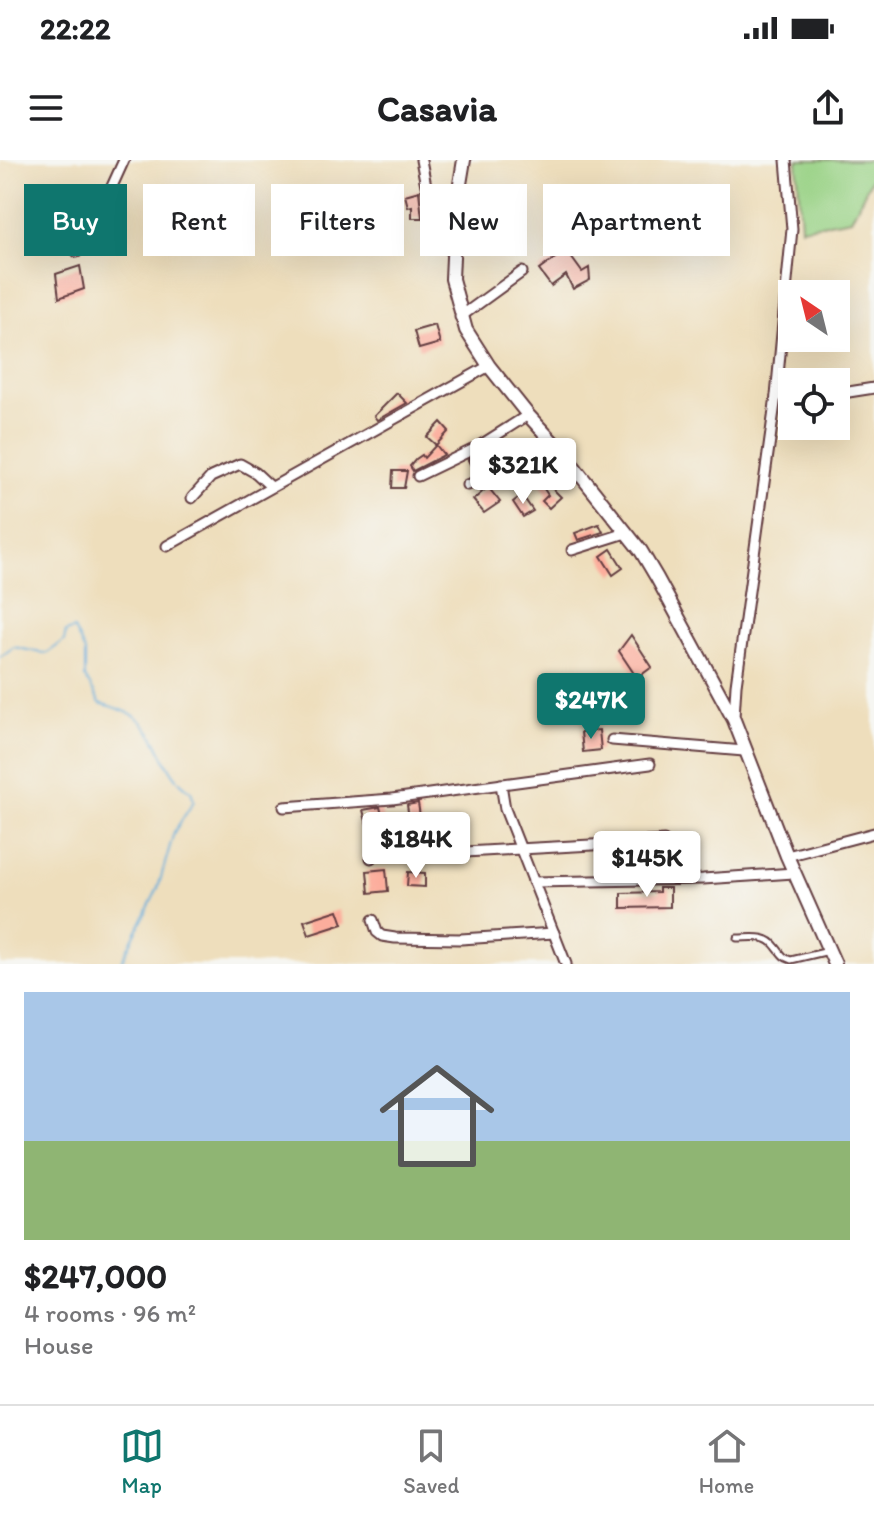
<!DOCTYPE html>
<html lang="en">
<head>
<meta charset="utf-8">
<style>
  :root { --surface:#fff; --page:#f6f6f6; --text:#202124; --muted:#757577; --line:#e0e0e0; --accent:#0f766e }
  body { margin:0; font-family:Itim,sans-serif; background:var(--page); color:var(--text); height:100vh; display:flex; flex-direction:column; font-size:30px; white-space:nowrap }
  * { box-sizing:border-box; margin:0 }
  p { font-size:26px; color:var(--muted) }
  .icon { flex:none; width:44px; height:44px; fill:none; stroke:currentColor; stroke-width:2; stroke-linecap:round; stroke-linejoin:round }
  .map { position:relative; height:804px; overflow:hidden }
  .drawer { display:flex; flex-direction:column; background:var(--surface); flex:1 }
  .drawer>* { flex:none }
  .top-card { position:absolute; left:24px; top:24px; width:826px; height:72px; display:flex; gap:16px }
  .needle { width:52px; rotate:325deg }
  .fabs { position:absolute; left:778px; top:120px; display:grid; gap:16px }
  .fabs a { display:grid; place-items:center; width:72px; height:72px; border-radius:0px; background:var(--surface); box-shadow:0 8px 32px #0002; font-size:40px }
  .price { position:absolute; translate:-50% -68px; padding:0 18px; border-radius:8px; background:#fff; color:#222; font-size:26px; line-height:52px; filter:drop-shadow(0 2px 4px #0008) }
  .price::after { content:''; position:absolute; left:50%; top:48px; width:24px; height:18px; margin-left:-12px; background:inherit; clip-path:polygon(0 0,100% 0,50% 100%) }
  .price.on { background:var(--accent); color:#fff }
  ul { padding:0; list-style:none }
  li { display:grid; align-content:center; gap:16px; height:424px; padding:0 24px }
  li+li { border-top:2px solid var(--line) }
  li span { display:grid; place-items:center; height:248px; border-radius:0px; color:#555 }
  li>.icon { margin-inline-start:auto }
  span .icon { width:144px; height:144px; fill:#fffc; stroke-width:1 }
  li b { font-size:34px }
  .tag { padding:0 28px; border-radius:0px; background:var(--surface); box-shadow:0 8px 32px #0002; font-size:28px; line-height:72px }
  .tag.on { background:var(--accent); color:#fff }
  .status { display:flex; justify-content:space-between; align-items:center; height:56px; padding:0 40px; background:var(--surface); direction:ltr }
  .status svg { height:22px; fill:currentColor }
  header { display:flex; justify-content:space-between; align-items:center; height:104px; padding:0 24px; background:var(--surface); font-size:36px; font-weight:800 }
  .tab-bar { display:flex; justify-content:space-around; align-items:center; height:112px; border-top:2px solid var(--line); background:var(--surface); font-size:22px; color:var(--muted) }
  .tab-bar a { display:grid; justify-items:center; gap:4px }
  .tab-bar .on { color:var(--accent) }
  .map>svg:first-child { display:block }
  .green { fill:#99d285; stroke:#727858; stroke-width:2 }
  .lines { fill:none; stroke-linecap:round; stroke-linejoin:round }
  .stream { stroke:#61abd9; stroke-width:2 }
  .building { fill:#fcad9c }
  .lane-casing { stroke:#633c41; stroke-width:9 }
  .street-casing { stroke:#633c41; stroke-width:13 }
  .secondary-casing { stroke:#633c41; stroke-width:16 }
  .lane { stroke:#fff; stroke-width:5 }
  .street { stroke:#fff; stroke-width:9 }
  .secondary { stroke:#fff; stroke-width:12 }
</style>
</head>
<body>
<div class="status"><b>22:22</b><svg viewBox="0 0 49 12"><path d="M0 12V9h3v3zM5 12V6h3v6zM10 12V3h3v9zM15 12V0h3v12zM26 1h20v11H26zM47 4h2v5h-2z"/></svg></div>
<header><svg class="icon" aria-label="menu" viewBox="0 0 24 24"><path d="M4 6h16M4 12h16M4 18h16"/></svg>Casavia<svg class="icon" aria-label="share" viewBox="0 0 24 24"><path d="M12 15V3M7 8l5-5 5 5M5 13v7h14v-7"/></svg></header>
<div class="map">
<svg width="874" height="804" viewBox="0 0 874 804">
  <rect width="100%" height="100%" fill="#f6f6f2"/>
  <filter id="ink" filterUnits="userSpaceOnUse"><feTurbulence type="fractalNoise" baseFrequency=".0125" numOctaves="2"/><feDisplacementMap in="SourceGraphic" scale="16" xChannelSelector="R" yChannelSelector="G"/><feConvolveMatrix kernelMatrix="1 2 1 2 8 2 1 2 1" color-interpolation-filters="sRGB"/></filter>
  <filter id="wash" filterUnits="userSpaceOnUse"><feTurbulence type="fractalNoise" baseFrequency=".006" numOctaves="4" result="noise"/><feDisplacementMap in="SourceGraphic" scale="32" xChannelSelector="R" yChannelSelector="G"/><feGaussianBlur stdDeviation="1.8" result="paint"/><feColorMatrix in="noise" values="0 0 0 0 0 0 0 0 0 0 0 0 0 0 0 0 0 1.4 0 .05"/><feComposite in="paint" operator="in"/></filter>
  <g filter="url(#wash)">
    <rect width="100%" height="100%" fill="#eedebc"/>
    <!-- green -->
    <path class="green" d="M797,0H874V14L851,59L801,68Z"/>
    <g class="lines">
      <!-- stream -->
      <path class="stream" d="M0,497L14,487L46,494L64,481L66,472L74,469L85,492V517L100,543C111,547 126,550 135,556C162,575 163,615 191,631L194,641L174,672L158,728L120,804"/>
    </g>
    <g id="blocks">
      <!-- building -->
      <g class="building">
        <path d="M371,27L381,41L367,51L357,37Z"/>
        <path d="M198,30L207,45L197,53L186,38Z"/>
        <path d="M419,31L422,58H412V46L408,47L405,35Z"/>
        <path d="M566,90L582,112L589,108L590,120L573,129L566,115L551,126L539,110Z"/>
        <path d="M80,106L84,129L59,138L56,114Z"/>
        <path d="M435,165L440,183L419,189L414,171Z"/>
        <path d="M397,233L407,243L377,260L374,256Z"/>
        <path d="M441,262L449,271L436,285L427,277Z"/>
        <path d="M436,285L444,295L413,311L410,306L416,299L422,295L424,298Z"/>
        <path d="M487,290L492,298L473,310L468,300Z"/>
        <path d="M393,311H407L404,328H392Z"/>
        <path d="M544,313L550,324L549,325L561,337L549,348L542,341L548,335L535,315Z"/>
        <path d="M488,327L500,342L484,353L473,340Z"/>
        <path d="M522,335L533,351L523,357L513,342Z"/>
        <path d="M599,364L603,372L578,380L575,373Z"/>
        <path d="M611,389L623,408L613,415L601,396Z"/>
        <path d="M631,475L652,507L637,518L619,491Z"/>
        <path d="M599,570L601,590L583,592L581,572Z"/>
        <path d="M418,643L421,663L410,665L407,645Z"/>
        <path d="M380,647L385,667L369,672L363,650Z"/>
        <path d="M386,709L388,731L369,733L367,711Z"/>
        <path d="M408,712L425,713V727L407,726Z"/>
        <path d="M659,728H670V747L621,748V733L659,732Z"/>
        <path d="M338,750L343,764L309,775L304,761Z"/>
      </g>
    </g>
  </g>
  <g filter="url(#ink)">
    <use href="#blocks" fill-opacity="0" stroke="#633c41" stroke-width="2"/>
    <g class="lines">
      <defs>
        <path id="lane" d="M737,778C751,778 767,774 776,787C782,794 782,797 791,800L829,791"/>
        <g id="street">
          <path d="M421,0L436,77L441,84H453"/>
          <path d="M77,92L99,55L124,0"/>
          <path d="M460,157L522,112"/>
          <path d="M836,234L874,228"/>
          <path d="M776,236L792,235"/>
          <path d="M418,316L476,288L528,255"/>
          <path d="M467,325L490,317H512L563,293"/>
          <path d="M192,338L211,317L240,304L256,313L270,326"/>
          <path d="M167,386L489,206"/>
          <path d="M572,390L626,373"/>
          <path d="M734,557L736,525L776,236L792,69L786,0"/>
          <path d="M612,580L744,591"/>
          <path d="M501,624L505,649L566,804"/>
          <path d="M284,647L392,639L650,604"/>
          <path d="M787,696L874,673"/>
          <path d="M371,698L380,690L391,687L411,695L664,681"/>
          <path d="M533,722L703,719L794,713"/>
          <path d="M373,760L377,772L382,776L395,778L461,779L554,773"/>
        </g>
        <path id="secondary" d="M464,0L455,54L452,119L466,170L489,206L528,255L563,293L641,391L657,418L734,560L787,696L835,804"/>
      </defs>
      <!-- lane casing -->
      <use href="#lane" class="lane-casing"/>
      <!-- street casing -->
      <use href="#street" class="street-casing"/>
      <!-- secondary casing -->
      <use href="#secondary" class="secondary-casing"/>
      <!-- lane -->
      <use href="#lane" class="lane"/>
      <!-- street -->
      <use href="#street" class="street"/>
      <!-- secondary -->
      <use href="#secondary" class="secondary"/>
    </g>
  </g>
</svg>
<div class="fabs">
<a><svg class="needle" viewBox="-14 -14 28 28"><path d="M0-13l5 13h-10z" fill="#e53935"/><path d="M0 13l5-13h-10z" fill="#757577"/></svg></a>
<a><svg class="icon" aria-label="locate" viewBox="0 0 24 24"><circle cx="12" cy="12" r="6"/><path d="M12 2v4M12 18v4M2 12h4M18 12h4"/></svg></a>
</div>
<b class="price" style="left:523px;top:346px">$321K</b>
<b class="price on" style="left:591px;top:581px">$247K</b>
<b class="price" style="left:416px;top:720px">$184K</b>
<b class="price" style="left:647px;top:739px">$145K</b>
<div class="top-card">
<a class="tag on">Buy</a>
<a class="tag">Rent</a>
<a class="tag">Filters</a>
<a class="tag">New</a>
<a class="tag">Apartment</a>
</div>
</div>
<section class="drawer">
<ul>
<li><span style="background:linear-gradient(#a9c7e8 60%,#8fb573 0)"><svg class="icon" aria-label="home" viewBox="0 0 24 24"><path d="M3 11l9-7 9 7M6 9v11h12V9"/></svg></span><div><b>$247,000</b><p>4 rooms · 96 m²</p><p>House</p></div></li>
</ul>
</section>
<nav class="tab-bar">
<a class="on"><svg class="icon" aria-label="map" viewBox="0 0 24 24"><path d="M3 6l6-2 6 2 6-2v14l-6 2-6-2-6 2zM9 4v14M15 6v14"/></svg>Map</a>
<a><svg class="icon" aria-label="saved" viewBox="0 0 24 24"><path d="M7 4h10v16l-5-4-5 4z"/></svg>Saved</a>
<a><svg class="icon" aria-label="home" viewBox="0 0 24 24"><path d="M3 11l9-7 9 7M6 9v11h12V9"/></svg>Home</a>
</nav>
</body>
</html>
